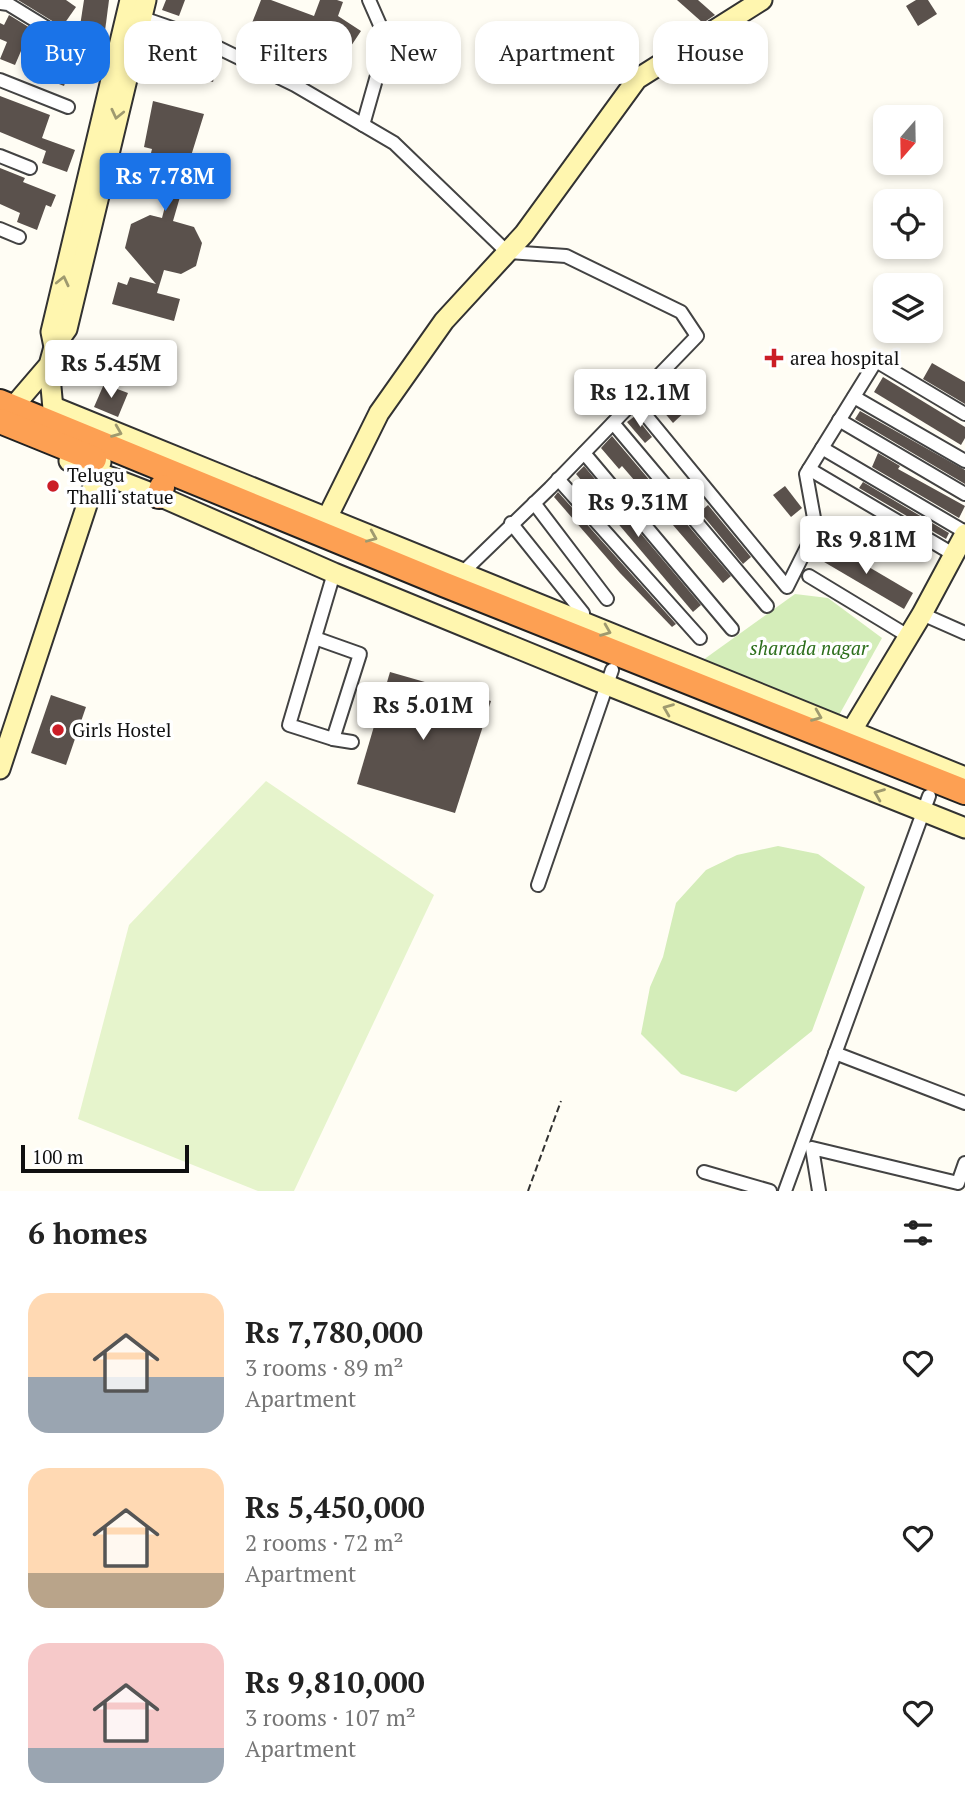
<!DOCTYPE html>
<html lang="en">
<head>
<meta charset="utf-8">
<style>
  :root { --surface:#fff; --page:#f6f6f6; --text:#222; --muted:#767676; --accent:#1a73e8 }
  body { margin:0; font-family:"PT Serif",serif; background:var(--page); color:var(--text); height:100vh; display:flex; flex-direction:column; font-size:26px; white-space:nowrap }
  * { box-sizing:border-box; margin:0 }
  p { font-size:23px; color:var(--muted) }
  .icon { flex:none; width:38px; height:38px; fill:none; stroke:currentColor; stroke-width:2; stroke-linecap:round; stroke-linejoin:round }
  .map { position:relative; height:1191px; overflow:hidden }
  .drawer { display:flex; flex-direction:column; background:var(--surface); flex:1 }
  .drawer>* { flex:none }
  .banner { position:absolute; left:21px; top:21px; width:924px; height:63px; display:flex; gap:14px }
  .needle { width:46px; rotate:200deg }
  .buttons { position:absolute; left:873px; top:105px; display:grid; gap:14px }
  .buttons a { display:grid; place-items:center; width:70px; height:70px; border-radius:14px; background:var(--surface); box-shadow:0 4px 10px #0003; font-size:35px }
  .scale { position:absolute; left:21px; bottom:18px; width:168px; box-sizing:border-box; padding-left:7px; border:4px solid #101010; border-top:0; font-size:19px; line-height:24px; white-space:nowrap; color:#101010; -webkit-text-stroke:5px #fff; paint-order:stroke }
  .price { position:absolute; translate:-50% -60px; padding:0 16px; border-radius:7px; background:#fff; color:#222; font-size:23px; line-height:46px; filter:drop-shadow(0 2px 4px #0008) }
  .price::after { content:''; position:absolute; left:50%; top:42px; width:21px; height:16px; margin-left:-10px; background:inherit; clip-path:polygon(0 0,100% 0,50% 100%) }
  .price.on { background:var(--accent); color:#fff }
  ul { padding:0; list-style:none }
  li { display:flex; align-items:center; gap:21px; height:175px; padding:0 28px }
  li span { display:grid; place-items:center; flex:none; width:196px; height:140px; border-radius:21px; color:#555 }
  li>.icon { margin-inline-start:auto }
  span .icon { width:84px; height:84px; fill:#fffc; stroke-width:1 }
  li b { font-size:30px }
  h2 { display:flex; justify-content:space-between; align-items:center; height:84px; padding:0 28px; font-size:30px }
  .chip { padding:0 24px; border-radius:21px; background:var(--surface); box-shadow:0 4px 10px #0003; font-size:24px; line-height:63px }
  .chip.on { background:var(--accent); color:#fff }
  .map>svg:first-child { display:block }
  .green { fill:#d4edb9 }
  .pitch { fill:#e6f4cc }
  .building { fill:#5a514c }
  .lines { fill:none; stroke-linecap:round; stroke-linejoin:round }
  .street-casing { stroke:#434343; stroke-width:16 }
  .secondary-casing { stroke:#323232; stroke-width:23 }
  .highway-casing { stroke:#212121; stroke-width:28 }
  .path { stroke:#323232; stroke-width:2; stroke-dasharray:7 3.5; stroke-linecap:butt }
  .street { stroke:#fff; stroke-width:12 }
  .secondary { stroke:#fff6af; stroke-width:19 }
  .highway { stroke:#fda053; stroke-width:24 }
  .oneway { stroke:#9f9a6f }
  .poi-dot { fill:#cb1d26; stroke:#fff; stroke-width:2.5 }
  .labels { text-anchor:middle; stroke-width:7; stroke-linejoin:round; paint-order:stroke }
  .poi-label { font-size:19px; fill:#101010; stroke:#fff; text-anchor:start }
  .park-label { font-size:19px; font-style:italic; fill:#2c6e1b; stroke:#fff }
</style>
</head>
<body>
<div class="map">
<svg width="965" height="1191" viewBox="0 0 965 1191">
  <rect width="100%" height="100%" fill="#fffdf4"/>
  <!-- green -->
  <g class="green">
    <path d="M795,594L828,598L882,638L838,717L703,660Z"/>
    <path d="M778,846L818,854L865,887L812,1031L736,1092L681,1074L641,1034L650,987L663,957L676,903L706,870L737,855Z"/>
  </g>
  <!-- pitch -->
  <path class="pitch" d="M266,781L434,895L294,1191H258L78,1119L129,925Z"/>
  <!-- building -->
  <g class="building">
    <path d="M18,0H66L76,7L62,27Z"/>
    <path d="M84,0H109L105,31L80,26Z"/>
    <path d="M166,0H185L179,16L162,10Z"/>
    <path d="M261,0H271L314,16L320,0H337L343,2L338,16L361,31L349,49L330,37L319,69L269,49L276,32L252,23Z"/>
    <path d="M677,0H698L715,15L703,23Z"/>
    <path d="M916,0H928L937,14L918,26L906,6Z"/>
    <path d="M9,15L58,45L98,65L92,79L70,69L64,86L31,73L36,58L21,51L15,65L0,59L7,42L0,39V23L4,25Z"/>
    <path d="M520,30L534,41L520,61L505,50Z"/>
    <path d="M165,57L216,69L213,82L162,70Z"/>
    <path d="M0,96L50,115L42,138L75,150L67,172L42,163L46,151L0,132Z"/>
    <path d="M153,101L204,114L187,169L209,175L204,195L182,190L173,221L194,227L202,243L196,266L181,274L164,270L157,293L180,299L174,321L112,304L118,282L127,285L130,277L156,284L125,248L131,224L150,215L162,218L170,187L152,182L155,171L147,169L152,149L144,147Z"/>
    <path d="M0,168L25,178L23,182L56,195L51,207L46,205L37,230L17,222L20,213L0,204Z"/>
    <path d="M932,363L965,382V404L923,379Z"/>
    <path d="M883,377L965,427V438L961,445L874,392Z"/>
    <path d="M104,384L128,393L118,417L94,407Z"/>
    <path d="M674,391L689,408L673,423L658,405Z"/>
    <path d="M860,411L965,470V484L855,419Z"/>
    <path d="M635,416L652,437L645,443L627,422Z"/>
    <path d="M612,436L731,576L723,583L622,466L619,469L601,448Z"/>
    <path d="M878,453L900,466L898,469L965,506L959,518L872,467Z"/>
    <path d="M584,466L701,605L693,612L576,474Z"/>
    <path d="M863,482L949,533L946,539L859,488Z"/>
    <path d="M785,486L802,508L791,517L773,495Z"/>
    <path d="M558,492L676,624L672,627L620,573L554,497Z"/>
    <path d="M708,505L751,557L743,564L700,512Z"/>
    <path d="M828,543L913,593L904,609L819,559Z"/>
    <path d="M390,672L491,701L455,813L357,784Z"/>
    <path d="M51,695L86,707L66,765L31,753Z"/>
  </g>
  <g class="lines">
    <defs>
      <g id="street">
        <path d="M0,3L8,4L62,37L114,64"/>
        <path d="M137,16L192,35L295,85L394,143L507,252L566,256L681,312L697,336L550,488L461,574"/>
        <path d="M0,80L68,107"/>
        <path d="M363,125L382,58L380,25L369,0"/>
        <path d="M0,156L30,168"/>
        <path d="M0,229L19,237"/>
        <path d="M854,397L965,461"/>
        <path d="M634,401L787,587L816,529L806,474L876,361L965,414"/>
        <path d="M839,420L965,494"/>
        <path d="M613,423L767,606"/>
        <path d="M822,448L965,532"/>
        <path d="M584,453L732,629"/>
        <path d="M809,469L953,554"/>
        <path d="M558,479L700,638"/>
        <path d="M534,503L607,599"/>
        <path d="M511,523L583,613L580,621"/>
        <path d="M334,573L289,725L333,739L352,742"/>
        <path d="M809,576L908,636"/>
        <path d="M922,614L965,633"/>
        <path d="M315,638L360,654L333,739"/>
        <path d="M538,885L612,670"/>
        <path d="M835,1053L965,1103"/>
        <path d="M704,1172L770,1191"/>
        <path d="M785,1191L929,796"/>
        <path d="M819,1191L812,1148L958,1183L965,1163"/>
      </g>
      <g id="secondary">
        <path d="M54,347L51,332L130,0"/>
        <path d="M49,365L54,420"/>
        <path d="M54,407L965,777"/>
        <path d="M8,420L13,407L49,365L54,347L67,329L146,0"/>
        <path d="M69,461L159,496L334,573L607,685L965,828"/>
        <path d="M327,518L379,413L444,321L524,234L637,79L762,0"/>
        <path d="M852,730L922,614L965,534"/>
        <path d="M0,769L101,462"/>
      </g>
      <g id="highway">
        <path d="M0,402L443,584L965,792"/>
        <path d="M0,421L94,459"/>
        <path d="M159,496L162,487"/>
      </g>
    </defs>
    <!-- street casing -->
    <use href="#street" class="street-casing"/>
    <!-- secondary casing -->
    <use href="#secondary" class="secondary-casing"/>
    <!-- highway casing -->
    <use href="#highway" class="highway-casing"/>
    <!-- path -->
    <path class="path" d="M528,1191L561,1101"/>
    <!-- street -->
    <use href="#street" class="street"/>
    <!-- secondary -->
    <use href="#secondary" class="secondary"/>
    <!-- highway -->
    <use href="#highway" class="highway"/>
  </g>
  <!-- one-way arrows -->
  <defs><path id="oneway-chevron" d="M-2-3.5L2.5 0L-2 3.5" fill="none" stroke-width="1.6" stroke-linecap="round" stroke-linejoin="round" transform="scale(1.75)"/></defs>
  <g class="oneway">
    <use href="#oneway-chevron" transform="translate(117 114) rotate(103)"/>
    <use href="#oneway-chevron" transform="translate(63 281) rotate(-77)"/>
    <use href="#oneway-chevron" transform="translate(117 432) rotate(22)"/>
    <use href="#oneway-chevron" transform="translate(372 537) rotate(23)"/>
    <use href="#oneway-chevron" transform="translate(606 631) rotate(22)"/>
    <use href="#oneway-chevron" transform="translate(668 709) rotate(-158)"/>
    <use href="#oneway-chevron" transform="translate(817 716) rotate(22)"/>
    <use href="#oneway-chevron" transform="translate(879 794) rotate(-158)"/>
  </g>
  <!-- markers -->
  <g class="poi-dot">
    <path d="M770.5 347.5h7v7h7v7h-7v7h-7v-7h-7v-7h7z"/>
    <circle cx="53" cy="486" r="7"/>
    <circle cx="58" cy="730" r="7"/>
  </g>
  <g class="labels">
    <!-- poi labels -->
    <g class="poi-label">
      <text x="790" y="365">area hospital</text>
      <text x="67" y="482">Telugu<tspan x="67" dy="22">Thalli statue</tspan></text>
      <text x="72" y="737">Girls Hostel</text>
    </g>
    <!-- park labels -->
    <g class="park-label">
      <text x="809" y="655">sharada nagar</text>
    </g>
  </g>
</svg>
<div class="buttons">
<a><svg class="needle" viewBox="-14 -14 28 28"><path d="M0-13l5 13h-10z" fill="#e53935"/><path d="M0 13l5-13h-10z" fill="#767676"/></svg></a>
<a><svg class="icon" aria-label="locate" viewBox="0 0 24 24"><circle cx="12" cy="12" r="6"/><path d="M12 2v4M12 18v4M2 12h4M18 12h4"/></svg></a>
<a><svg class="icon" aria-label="layers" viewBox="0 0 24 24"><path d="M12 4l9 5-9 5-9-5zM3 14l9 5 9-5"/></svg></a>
</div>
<div class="scale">100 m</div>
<b class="price on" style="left:165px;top:213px">Rs 7.78M</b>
<b class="price" style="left:111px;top:400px">Rs 5.45M</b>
<b class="price" style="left:640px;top:429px">Rs 12.1M</b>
<b class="price" style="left:638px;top:539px">Rs 9.31M</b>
<b class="price" style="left:866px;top:576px">Rs 9.81M</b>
<b class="price" style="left:423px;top:742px">Rs 5.01M</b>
<div class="banner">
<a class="chip on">Buy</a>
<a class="chip">Rent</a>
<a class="chip">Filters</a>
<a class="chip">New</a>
<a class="chip">Apartment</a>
<a class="chip">House</a>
</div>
</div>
<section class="drawer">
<h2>6 homes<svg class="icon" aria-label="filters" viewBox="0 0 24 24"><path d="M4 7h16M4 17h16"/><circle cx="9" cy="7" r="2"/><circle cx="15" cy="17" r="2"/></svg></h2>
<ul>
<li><span style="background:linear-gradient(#ffd9b3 60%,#9aa5b1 0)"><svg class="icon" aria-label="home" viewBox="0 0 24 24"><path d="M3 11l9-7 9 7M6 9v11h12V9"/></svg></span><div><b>Rs 7,780,000</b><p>3 rooms · 89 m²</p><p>Apartment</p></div><svg class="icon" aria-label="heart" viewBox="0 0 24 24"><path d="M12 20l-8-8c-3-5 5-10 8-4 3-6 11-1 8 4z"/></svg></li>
<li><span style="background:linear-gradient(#ffd9b3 75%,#b9a48a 0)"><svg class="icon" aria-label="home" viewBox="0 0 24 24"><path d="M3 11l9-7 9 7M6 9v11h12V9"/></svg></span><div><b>Rs 5,450,000</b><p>2 rooms · 72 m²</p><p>Apartment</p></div><svg class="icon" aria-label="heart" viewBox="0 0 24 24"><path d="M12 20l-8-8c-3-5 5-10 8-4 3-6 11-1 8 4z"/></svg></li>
<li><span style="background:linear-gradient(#f6c9c9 75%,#9aa5b1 0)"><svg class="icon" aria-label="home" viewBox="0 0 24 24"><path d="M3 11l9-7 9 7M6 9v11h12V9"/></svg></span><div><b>Rs 9,810,000</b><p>3 rooms · 107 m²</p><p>Apartment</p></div><svg class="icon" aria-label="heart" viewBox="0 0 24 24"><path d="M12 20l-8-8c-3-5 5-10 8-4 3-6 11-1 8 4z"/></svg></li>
</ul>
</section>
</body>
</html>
